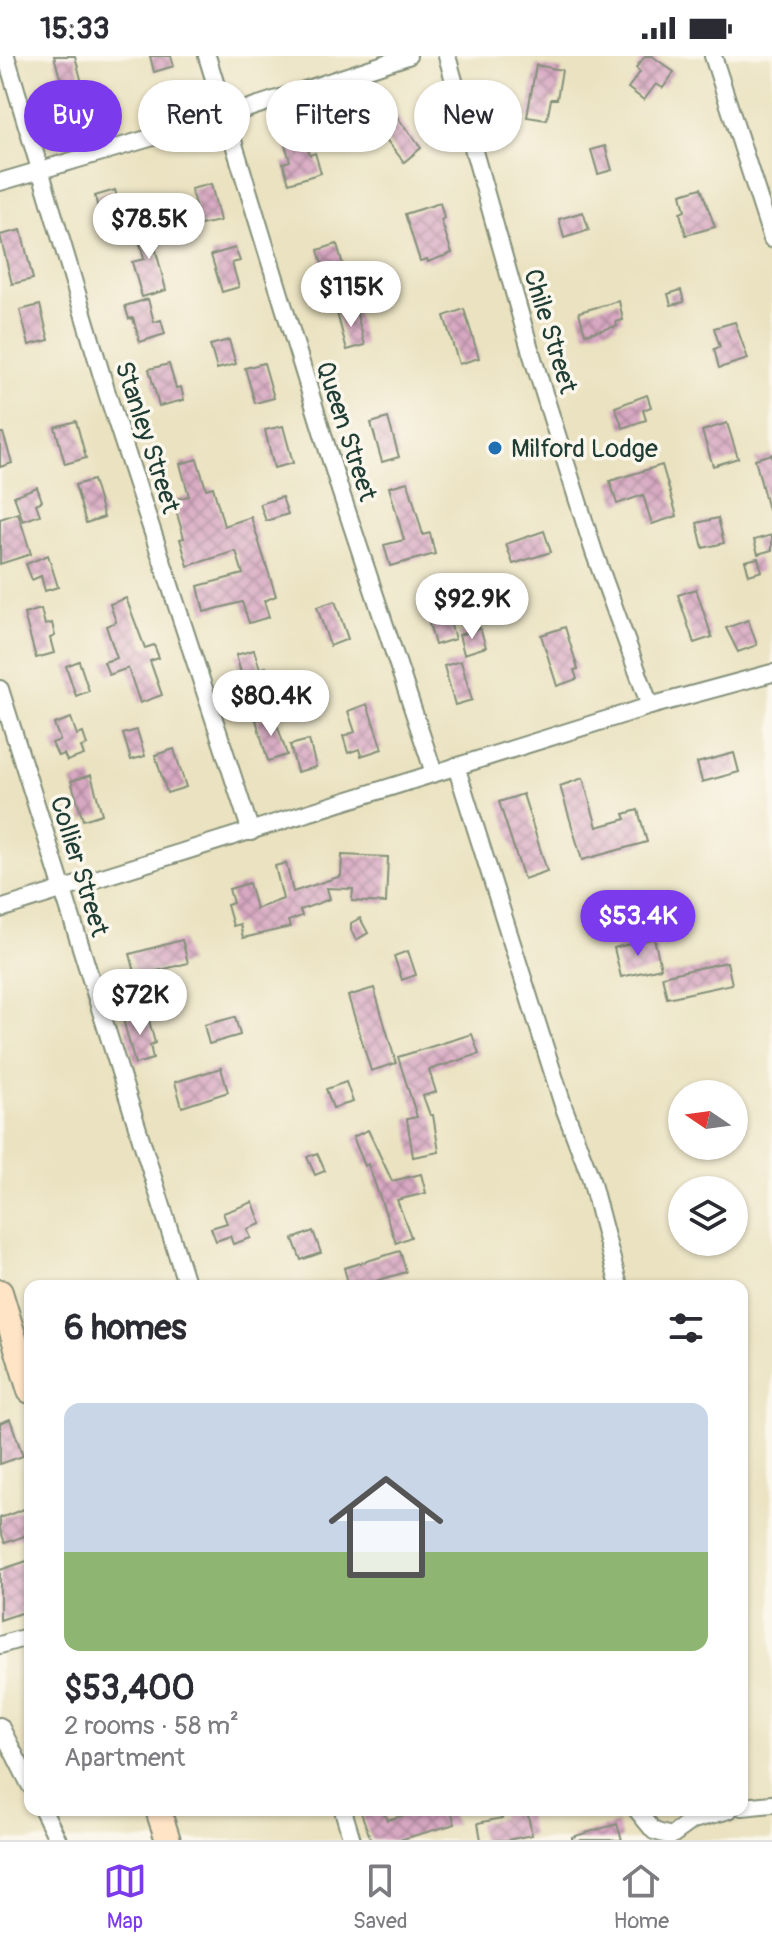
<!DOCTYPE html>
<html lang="en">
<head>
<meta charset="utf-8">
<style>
  :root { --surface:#fff; --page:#f7f7f7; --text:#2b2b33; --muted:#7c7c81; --line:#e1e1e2; --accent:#7c3aed }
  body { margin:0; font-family:Pangolin,sans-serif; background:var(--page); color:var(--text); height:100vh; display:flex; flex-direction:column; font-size:30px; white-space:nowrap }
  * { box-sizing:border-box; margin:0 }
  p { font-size:26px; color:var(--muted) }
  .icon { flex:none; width:44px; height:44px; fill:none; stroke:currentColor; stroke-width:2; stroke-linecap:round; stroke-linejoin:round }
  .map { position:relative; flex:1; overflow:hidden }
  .sheet { position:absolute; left:24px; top:1224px; width:724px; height:536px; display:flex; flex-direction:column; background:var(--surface); border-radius:16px; box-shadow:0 2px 6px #0004 }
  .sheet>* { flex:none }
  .banner { position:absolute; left:24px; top:24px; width:724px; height:72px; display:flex; gap:16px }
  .needle { width:52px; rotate:283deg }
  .controls { position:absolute; left:668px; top:1024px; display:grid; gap:16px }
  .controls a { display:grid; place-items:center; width:80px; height:80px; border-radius:50%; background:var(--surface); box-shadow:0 2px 6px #0004; font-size:40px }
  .price { position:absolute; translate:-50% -68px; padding:0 18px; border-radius:28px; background:#fff; color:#222; font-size:26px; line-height:52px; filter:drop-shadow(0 2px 4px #0008) }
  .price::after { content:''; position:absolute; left:50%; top:48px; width:24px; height:18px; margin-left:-12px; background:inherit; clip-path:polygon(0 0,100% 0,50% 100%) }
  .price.current { background:var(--accent); color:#fff }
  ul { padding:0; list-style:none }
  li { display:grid; align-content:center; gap:16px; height:424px; padding:0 40px }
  li span { display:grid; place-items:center; height:248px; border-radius:16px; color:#555 }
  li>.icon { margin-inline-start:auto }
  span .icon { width:144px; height:144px; fill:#fffc; stroke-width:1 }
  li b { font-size:34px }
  h2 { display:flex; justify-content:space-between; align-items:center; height:96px; padding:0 40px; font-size:34px }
  .chip { padding:0 28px; border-radius:36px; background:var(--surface); box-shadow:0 2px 6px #0004; font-size:28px; line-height:72px }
  .chip.current { background:var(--accent); color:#fff }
  .status { display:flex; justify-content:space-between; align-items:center; height:56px; padding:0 40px; background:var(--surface); direction:ltr }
  .status svg { height:22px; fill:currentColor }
  .dock { display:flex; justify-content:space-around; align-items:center; height:112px; border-top:2px solid var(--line); background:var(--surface); font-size:22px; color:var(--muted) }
  .dock a { display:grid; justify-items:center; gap:4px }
  .dock .current { color:var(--accent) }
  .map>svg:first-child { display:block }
  .building { fill:url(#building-cross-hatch) }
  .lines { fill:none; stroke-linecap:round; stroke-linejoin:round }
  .street-casing { stroke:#84907a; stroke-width:20 }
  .secondary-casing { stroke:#84907a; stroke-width:28 }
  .street { stroke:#fff; stroke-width:16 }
  .secondary { stroke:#ffe4c6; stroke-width:24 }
  .poi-dot { fill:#1f6fb2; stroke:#fbf7ec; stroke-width:3 }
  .labels { text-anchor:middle; stroke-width:7; stroke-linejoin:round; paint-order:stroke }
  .street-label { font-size:26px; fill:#1f3d34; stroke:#fbf7ec }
  .poi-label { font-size:26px; fill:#1f3d34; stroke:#fbf7ec; text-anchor:start }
</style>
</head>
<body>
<div class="status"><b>15:33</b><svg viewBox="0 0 49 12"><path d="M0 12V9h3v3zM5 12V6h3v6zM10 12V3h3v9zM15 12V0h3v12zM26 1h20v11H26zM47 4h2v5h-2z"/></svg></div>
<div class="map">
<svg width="772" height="1784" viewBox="0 0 772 1784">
  <defs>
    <pattern id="building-cross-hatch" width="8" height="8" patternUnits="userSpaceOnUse" patternTransform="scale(2)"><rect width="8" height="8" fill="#d8a8c2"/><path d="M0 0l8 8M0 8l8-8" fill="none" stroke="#af8a9e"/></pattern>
  </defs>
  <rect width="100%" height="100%" fill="#fbf7ec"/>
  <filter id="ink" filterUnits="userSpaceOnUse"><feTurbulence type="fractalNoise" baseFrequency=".0125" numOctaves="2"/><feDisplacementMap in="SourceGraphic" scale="16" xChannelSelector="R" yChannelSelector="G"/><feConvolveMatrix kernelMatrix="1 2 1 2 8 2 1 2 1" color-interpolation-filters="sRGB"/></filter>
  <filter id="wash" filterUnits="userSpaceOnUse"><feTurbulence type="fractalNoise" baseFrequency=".006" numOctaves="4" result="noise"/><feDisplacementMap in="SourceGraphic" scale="32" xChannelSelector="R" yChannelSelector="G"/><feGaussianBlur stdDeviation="1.8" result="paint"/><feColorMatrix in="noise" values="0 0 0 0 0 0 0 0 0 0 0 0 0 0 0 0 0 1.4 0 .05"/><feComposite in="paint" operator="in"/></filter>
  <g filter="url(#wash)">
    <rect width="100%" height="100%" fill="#eae2c0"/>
    <g id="blocks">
      <!-- building -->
      <g class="building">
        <path d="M54,0H75L83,31L64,36Z"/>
        <path d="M150,0H171L174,10L154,16Z"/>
        <path d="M645,0H652L674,16L663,32L656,28L644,44L628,32L640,16L636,12Z"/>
        <path d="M536,9L562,14L557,43H551L547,64L527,61Z"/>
        <path d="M391,53L421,92L404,106L373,67Z"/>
        <path d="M302,76L310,99L315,97L321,117L289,127L283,107L290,105L283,82Z"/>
        <path d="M605,90L612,114L598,118L591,94Z"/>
        <path d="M211,128L220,165L200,169L191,133Z"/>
        <path d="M701,132L715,171L686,179L680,157L685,155L681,138Z"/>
        <path d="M115,134L127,177L105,183L95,140Z"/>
        <path d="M440,147L444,162L441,164L452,197L428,206L427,203L420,205L405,158Z"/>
        <path d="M583,156L589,174L564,182L559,163Z"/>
        <path d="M153,164L159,186L154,187L166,234L142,241L132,206L144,203L135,168Z"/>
        <path d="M21,174L33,223L12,228L0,179Z"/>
        <path d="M337,188L349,230L330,236L318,194Z"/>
        <path d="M235,192L240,205L232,207L239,231L222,236L211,199Z"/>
        <path d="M681,234L684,246L671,249L668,238Z"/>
        <path d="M148,243L154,266L161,264L165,278L140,286L133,262L129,263L125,250Z"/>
        <path d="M619,245L623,264L616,266L617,270L585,278L579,256Z"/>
        <path d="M40,249L49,284L29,289L20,254Z"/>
        <path d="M355,251L365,289L347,294L337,257Z"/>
        <path d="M464,253L479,302L459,308L444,260Z"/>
        <path d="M735,266L748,303L719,312L714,293L720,291L714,272Z"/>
        <path d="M229,284L236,308L217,313L210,289Z"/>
        <path d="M264,307L274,342L255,347L245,312Z"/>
        <path d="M169,308L176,332L181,331L184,344L159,350L149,313Z"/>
        <path d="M647,339L651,351L643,354L646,364L623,372L615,351Z"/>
        <path d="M388,362L399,401L382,406L371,367Z"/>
        <path d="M76,365L86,402L65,408L55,371Z"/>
        <path d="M727,367L738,402L713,410L702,375Z"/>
        <path d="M283,370L293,407L274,412L265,374Z"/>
        <path d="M0,377H3L12,407L0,411Z"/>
        <path d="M772,398V454H768L755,403Z"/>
        <path d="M197,403L206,433L213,431L224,470L251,461L276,540L264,545L269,561L249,567L242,546L204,556L198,530L243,518L236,495L188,510L180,483L184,482L173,444L189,440L180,408Z"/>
        <path d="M662,409L677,460L652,468L643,439L617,448L610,425Z"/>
        <path d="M93,424L104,461L86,467L75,429Z"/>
        <path d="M408,426L423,479L430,477L435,498L390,510L384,489L404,484L389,431Z"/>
        <path d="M37,431L42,445L36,448L40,459L23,465L14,440Z"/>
        <path d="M282,441L288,458L266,465L260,448Z"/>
        <path d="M18,457L31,498L0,508V463Z"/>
        <path d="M718,462L724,487L703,492L697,467Z"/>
        <path d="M544,475L551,496L513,508L506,488Z"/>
        <path d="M772,479V494L758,498L754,484Z"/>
        <path d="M48,499L58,531L45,535L41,520L32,524L26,508Z"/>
        <path d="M758,502L762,515L749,519L745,505Z"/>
        <path d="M696,533L712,581L694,587L678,539Z"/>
        <path d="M442,540L455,583L435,589L423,546Z"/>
        <path d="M126,542L145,592L154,589L159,602L150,605L162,639L140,647L128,612L109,619L104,606L117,602L106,570L116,566L110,548Z"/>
        <path d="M335,545L348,583L330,590L317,551Z"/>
        <path d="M41,553L45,569L52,567L55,580L50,582L54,597L36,602L24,558Z"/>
        <path d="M748,564L757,589L738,596L726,572Z"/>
        <path d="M565,571L578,613L574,614L577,623L557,630L541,579Z"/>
        <path d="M480,572L486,591L464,598L459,579Z"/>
        <path d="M254,594L260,613L266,611L272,632L247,639L236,599Z"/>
        <path d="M79,605L89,635L76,640L66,610Z"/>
        <path d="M461,605L472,644L455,649L444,610Z"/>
        <path d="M367,648L382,693L361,700L359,693L348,697L343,680L355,676L348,655Z"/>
        <path d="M274,659L287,699L268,705L256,664Z"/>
        <path d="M71,662L77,679L83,677L87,689L81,691L84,699L67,705L64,698L58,700L52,687L60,684L54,668Z"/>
        <path d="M137,674L145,700L131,704L123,678Z"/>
        <path d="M309,684L316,711L297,716L290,689Z"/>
        <path d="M174,693L186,731L167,737L155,699Z"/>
        <path d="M734,697L739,716L702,726L697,707Z"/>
        <path d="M91,719L102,758L83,764L71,725Z"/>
        <path d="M583,722L597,771L626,763L624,758L638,754L647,786L582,804L560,730Z"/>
        <path d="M523,738L547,815L524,823L499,746Z"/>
        <path d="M342,799L388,801L386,847L352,845L353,833L327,832L330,843L300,854L302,860L288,865L290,871L243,882L240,868L233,870L227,849L233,847L229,833L249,827L256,853L283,843L275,810L286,807L293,836L341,820Z"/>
        <path d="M360,862L368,877L356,884L351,874V867Z"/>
        <path d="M654,882L661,912L621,921L614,892Z"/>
        <path d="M182,884L188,907L149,917L151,924L138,927L130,898Z"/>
        <path d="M408,895L416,919L402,924L394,900Z"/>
        <path d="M727,906L732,928L667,942L662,920Z"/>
        <path d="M374,932L396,1007L371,1015L348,940Z"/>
        <path d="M147,957L155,987L150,989L153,1003L135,1008L123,963Z"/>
        <path d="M235,961L240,979L209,988L204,969Z"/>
        <path d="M472,978L479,998L429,1014L436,1036L423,1040L430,1059H433L439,1096L413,1101L407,1063L417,1061L398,1001Z"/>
        <path d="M221,1012L228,1036L182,1051L175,1026Z"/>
        <path d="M346,1026L353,1046L333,1052L326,1033Z"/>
        <path d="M368,1074L392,1125L421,1118L426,1137L397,1144L411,1181L396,1187L368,1108L365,1110L353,1081Z"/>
        <path d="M317,1097L325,1115L315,1119L307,1101Z"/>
        <path d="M253,1146L261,1168L247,1173L251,1182L233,1188L230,1180L216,1185L211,1172L227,1167L223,1157Z"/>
        <path d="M313,1175L321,1197L301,1204L293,1183Z"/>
        <path d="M400,1195L406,1216L359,1230H349L344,1212Z"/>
        <path d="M10,1363L23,1400L0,1408V1367Z"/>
        <path d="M27,1452L30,1478L5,1487L0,1473V1462Z"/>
        <path d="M30,1504V1554L0,1564V1514Z"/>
        <path d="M360,1754H383L387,1764L408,1758L407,1754H451L455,1768L399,1784H371Z"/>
        <path d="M501,1754H527L532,1779L507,1784H481L478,1767L502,1762Z"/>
        <path d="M617,1768L622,1784H572V1781Z"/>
      </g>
    </g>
  </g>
  <g filter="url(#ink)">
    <use href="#blocks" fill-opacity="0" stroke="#84907a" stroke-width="2"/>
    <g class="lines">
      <defs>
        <g id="street">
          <path d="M6,0L107,337L251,776"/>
          <path d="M207,0L340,434L434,717"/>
          <path d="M447,0L530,293L594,496L650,650"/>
          <path d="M713,0L772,183"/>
          <path d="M0,126L225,60L408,0"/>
          <path d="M0,633L187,1230"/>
          <path d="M456,710L564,1052L590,1120L619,1230"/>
          <path d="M0,853L650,650L772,617"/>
          <path d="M0,1589L30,1580"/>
          <path d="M0,1670L30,1729"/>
          <path d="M742,1751L772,1748"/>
          <path d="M43,1754L58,1784"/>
          <path d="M343,1754L352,1784"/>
          <path d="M637,1754L654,1775L671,1780L693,1764L729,1754"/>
        </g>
        <g id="secondary">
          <path d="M0,1236L30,1335"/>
          <path d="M158,1754L168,1784"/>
        </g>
      </defs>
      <!-- street casing -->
      <use href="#street" class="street-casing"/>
      <!-- secondary casing -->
      <use href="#secondary" class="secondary-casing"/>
      <!-- street -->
      <use href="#street" class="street"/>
      <!-- secondary -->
      <use href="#secondary" class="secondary"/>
    </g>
  </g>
  <!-- markers -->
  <circle class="poi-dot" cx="495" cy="392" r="8"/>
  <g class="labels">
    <!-- street labels -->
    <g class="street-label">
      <text transform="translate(551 275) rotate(73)" y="9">Chile Street</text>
      <text transform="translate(347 375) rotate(72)" y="9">Queen Street</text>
      <text transform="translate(148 381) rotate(72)" y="9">Stanley Street</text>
      <text transform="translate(80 810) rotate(73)" y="9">Collier Street</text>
    </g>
    <!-- poi labels -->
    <g class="poi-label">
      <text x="511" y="401">Milford Lodge</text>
    </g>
  </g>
</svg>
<div class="controls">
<a><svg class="needle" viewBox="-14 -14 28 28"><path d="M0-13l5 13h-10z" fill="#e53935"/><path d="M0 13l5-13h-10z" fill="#7c7c81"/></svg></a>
<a><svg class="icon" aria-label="layers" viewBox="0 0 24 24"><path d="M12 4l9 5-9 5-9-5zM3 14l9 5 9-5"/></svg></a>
</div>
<b class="price" style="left:149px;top:205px">$78.5K</b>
<b class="price" style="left:351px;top:273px">$115K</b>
<b class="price" style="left:472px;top:585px">$92.9K</b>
<b class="price" style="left:271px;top:682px">$80.4K</b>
<b class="price current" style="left:638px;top:902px">$53.4K</b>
<b class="price" style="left:140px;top:981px">$72K</b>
<div class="banner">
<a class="chip current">Buy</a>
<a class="chip">Rent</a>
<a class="chip">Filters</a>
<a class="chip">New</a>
</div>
<section class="sheet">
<h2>6 homes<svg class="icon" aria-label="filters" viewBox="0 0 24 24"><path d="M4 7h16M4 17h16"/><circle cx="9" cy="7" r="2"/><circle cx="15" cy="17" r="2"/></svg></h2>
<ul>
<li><span style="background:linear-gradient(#c9d6e8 60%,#8fb573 0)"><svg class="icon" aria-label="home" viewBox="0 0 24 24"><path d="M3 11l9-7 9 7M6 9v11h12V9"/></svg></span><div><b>$53,400</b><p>2 rooms · 58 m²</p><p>Apartment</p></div></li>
</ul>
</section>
</div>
<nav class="dock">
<a class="current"><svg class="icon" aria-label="map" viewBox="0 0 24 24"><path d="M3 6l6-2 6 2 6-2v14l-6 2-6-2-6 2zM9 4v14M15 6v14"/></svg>Map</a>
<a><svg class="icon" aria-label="saved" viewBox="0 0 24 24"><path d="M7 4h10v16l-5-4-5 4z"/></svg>Saved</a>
<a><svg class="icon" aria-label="home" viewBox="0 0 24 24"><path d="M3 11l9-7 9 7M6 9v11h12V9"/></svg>Home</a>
</nav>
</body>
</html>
